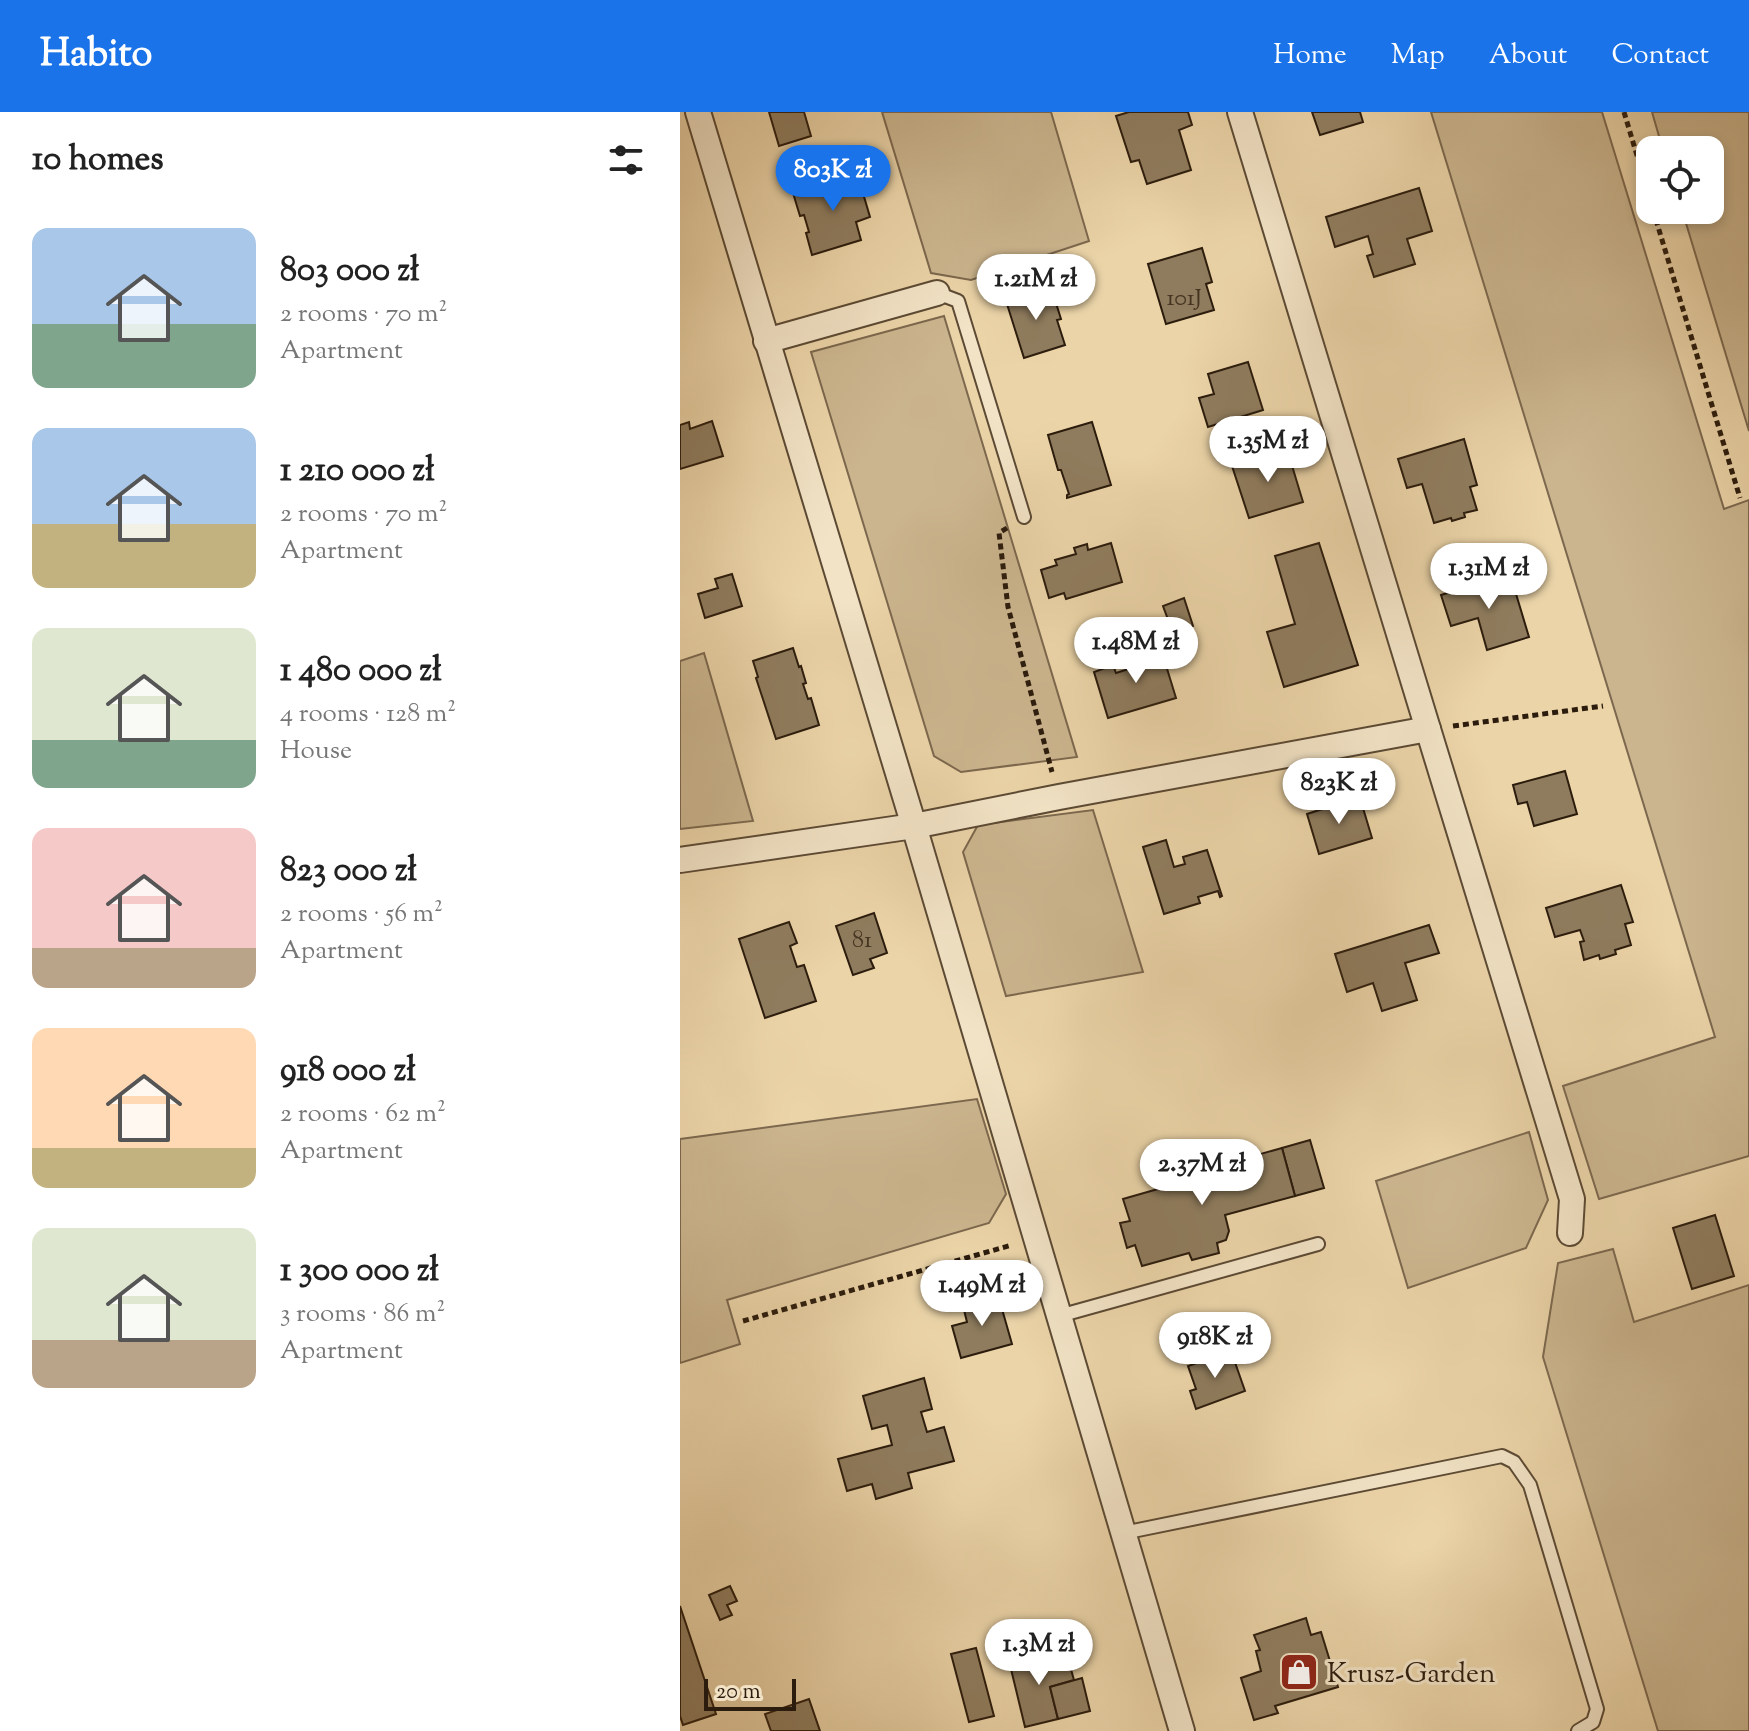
<!DOCTYPE html>
<html lang="en">
<head>
<meta charset="utf-8">
<style>
  :root { --surface:#fff; --page:#f2f2f2; --text:#222; --muted:#767676; --accent:#1a73e8 }
  body { margin:0; font-family:"Sorts Mill Goudy",serif; background:var(--page); color:var(--text); height:100vh; display:flex; flex-direction:column; font-size:30px; white-space:nowrap }
  * { box-sizing:border-box; margin:0 }
  p { font-size:26px; color:var(--muted) }
  .icon { flex:none; width:44px; height:44px; fill:none; stroke:currentColor; stroke-width:2; stroke-linecap:round; stroke-linejoin:round }
  .map { position:relative; flex:1; overflow:hidden }
  .panel { display:flex; flex-direction:column; background:var(--surface); width:680px }
  .panel>* { flex:none }
  .controls { position:absolute; left:956px; top:24px; display:grid; gap:16px }
  .controls a { display:grid; place-items:center; width:88px; height:88px; border-radius:16px; background:var(--surface); box-shadow:0 4px 12px #0003; font-size:40px }
  .scale { position:absolute; left:24px; bottom:20px; width:92px; box-sizing:border-box; padding-left:8px; border:4px solid #2c1c0d; border-top:0; font-size:22px; line-height:28px; white-space:nowrap; color:#2c1c0d; -webkit-text-stroke:6px #f2e3c6; paint-order:stroke }
  .price { position:absolute; translate:-50% -68px; padding:0 18px; border-radius:28px; background:#fff; color:#222; font-size:26px; line-height:52px; filter:drop-shadow(0 2px 4px #0008) }
  .price::after { content:''; position:absolute; left:50%; top:48px; width:24px; height:18px; margin-left:-12px; background:inherit; clip-path:polygon(0 0,100% 0,50% 100%) }
  .price.current { background:var(--accent); color:#fff }
  ul { padding:0; list-style:none }
  li { display:flex; align-items:center; gap:24px; height:200px; padding:0 32px }
  li span { display:grid; place-items:center; flex:none; width:224px; height:160px; border-radius:16px; color:#555 }
  li>.icon { margin-inline-start:auto }
  span .icon { width:96px; height:96px; fill:#fffc; stroke-width:1 }
  li b { font-size:34px }
  h2 { display:flex; justify-content:space-between; align-items:center; height:96px; padding:0 32px; font-size:34px }
  header { display:flex; align-items:center; gap:48px; box-sizing:border-box; height:112px; padding:0 40px; background:var(--accent); color:#fff }
  header strong { font-size:38px }
  nav { display:flex; gap:44px; margin-inline-start:auto; font-size:28px }
  main { display:flex; flex:1; min-height:0 }
  .map>svg:first-child { display:block }
  .green { fill:#cbb58e; stroke:#7c684e; stroke-width:2 }
  .building { fill:#8f7c5e; stroke:#2c1c0d; stroke-width:2 }
  .lines { fill:none; stroke-linecap:round; stroke-linejoin:round }
  .lane-casing { stroke:#5c4a34; stroke-width:16 }
  .street-casing { stroke:#5c4a34; stroke-width:28 }
  .path { stroke:#2c1c0d; stroke-width:5; stroke-dasharray:6 4; stroke-linecap:butt }
  .lane { stroke:#f2e3c6; stroke-width:12 }
  .street { stroke:#f2e3c6; stroke-width:24 }
  .labels { text-anchor:middle; stroke-width:6; stroke-linejoin:round; paint-order:stroke }
  .number-label { font-size:24px; fill:#453421 }
  .poi-label { font-size:28px; fill:#2c1c0d; stroke:#f2e3c6; text-anchor:start }
</style>
</head>
<body>
<header>
<strong>Habito</strong>
<nav><a>Home</a><a>Map</a><a>About</a><a>Contact</a></nav>
</header>
<main>
<section class="panel">
<h2>10 homes<svg class="icon" aria-label="filters" viewBox="0 0 24 24"><path d="M4 7h16M4 17h16"/><circle cx="9" cy="7" r="2"/><circle cx="15" cy="17" r="2"/></svg></h2>
<ul>
<li><span style="background:linear-gradient(#a9c7e8 60%,#7fa58c 0)"><svg class="icon" aria-label="home" viewBox="0 0 24 24"><path d="M3 11l9-7 9 7M6 9v11h12V9"/></svg></span><div><b>803 000 zł</b><p>2 rooms · 70 m²</p><p>Apartment</p></div></li>
<li><span style="background:linear-gradient(#a9c7e8 60%,#c2b280 0)"><svg class="icon" aria-label="home" viewBox="0 0 24 24"><path d="M3 11l9-7 9 7M6 9v11h12V9"/></svg></span><div><b>1 210 000 zł</b><p>2 rooms · 70 m²</p><p>Apartment</p></div></li>
<li><span style="background:linear-gradient(#dfe7d0 70%,#7fa58c 0)"><svg class="icon" aria-label="home" viewBox="0 0 24 24"><path d="M3 11l9-7 9 7M6 9v11h12V9"/></svg></span><div><b>1 480 000 zł</b><p>4 rooms · 128 m²</p><p>House</p></div></li>
<li><span style="background:linear-gradient(#f6c9c9 75%,#b9a48a 0)"><svg class="icon" aria-label="home" viewBox="0 0 24 24"><path d="M3 11l9-7 9 7M6 9v11h12V9"/></svg></span><div><b>823 000 zł</b><p>2 rooms · 56 m²</p><p>Apartment</p></div></li>
<li><span style="background:linear-gradient(#ffd9b3 75%,#c2b280 0)"><svg class="icon" aria-label="home" viewBox="0 0 24 24"><path d="M3 11l9-7 9 7M6 9v11h12V9"/></svg></span><div><b>918 000 zł</b><p>2 rooms · 62 m²</p><p>Apartment</p></div></li>
<li><span style="background:linear-gradient(#dfe7d0 70%,#b9a48a 0)"><svg class="icon" aria-label="home" viewBox="0 0 24 24"><path d="M3 11l9-7 9 7M6 9v11h12V9"/></svg></span><div><b>1 300 000 zł</b><p>3 rooms · 86 m²</p><p>Apartment</p></div></li>
</ul>
</section>
<div class="map">
<svg width="1069" height="1619" viewBox="0 0 1069 1619">
  <rect width="100%" height="100%" fill="#ebd4a8"/>
  <filter id="stains"><feTurbulence type="fractalNoise" baseFrequency=".0025" numOctaves="4"/><feColorMatrix values="0 0 0 0 .2 0 0 0 0 .09 0 0 0 0 .02 0 0 0 .5 -.17"/></filter>
  <radialGradient id="worn" r=".72"><stop offset=".6" stop-color="#630" stop-opacity="0"/><stop offset="1" stop-color="#630" stop-opacity=".3"/></radialGradient>
  <!-- green -->
  <g class="green">
    <path d="M202,0H371L409,129L291,168L251,161Z"/>
    <path d="M751,0H922L1044,397L1069,388V1044L919,1087L883,974L1035,925Z"/>
    <path d="M972,0H1069V319L1002,98H1030V38H983Z"/>
    <path d="M264,204L397,645L281,660L254,644L131,240Z"/>
    <path d="M24,541L73,709L0,717V549Z"/>
    <path d="M413,698L463,860L326,884L283,740L298,713Z"/>
    <path d="M297,987L326,1082L309,1111L47,1188L60,1232L0,1251V1027Z"/>
    <path d="M849,1020L868,1088L846,1136L728,1176L696,1069Z"/>
    <path d="M933,1137L954,1210L1069,1173V1619H978L863,1245L878,1151Z"/>
  </g>
  <!-- building -->
  <g class="building">
    <path d="M89,0H124L131,24L99,34Z"/>
    <path d="M449,0H508L512,13L499,18L511,58L467,72L459,48L451,50L436,4Z"/>
    <path d="M632,0H680L683,10L640,23Z"/>
    <path d="M177,61L190,105L176,110L181,128L132,143L126,121L129,120L124,103L120,104L113,81Z"/>
    <path d="M739,76L752,119L727,127L735,152L694,165L687,144L693,142L688,124L655,135L646,105Z"/>
    <path d="M522,136L532,170L526,172L534,198L486,212L468,152Z"/>
    <path d="M371,175L381,207L377,208L385,233L344,246L326,189Z"/>
    <path d="M568,250L583,298L528,315L519,286L534,282L528,262Z"/>
    <path d="M32,309L43,344L0,357V313L9,310L10,317Z"/>
    <path d="M412,310L431,373L387,386V383L389,382L381,358H378L368,323Z"/>
    <path d="M784,327L797,373L790,375L797,398L784,401L785,405L772,409L771,406L754,411L742,372L727,376L718,347Z"/>
    <path d="M607,337L623,390L569,406L552,354Z"/>
    <path d="M431,431L442,470L386,487L384,481L369,486L361,458L377,453L375,448L396,442L394,436L407,432L408,438Z"/>
    <path d="M639,431L678,553L604,575L587,520L615,512L595,444Z"/>
    <path d="M52,462L62,494L25,506L18,482L38,476L35,467Z"/>
    <path d="M830,462L849,525L807,538L798,506L771,514L761,483Z"/>
    <path d="M504,486L513,514L493,521L483,494Z"/>
    <path d="M113,536L119,555L121,554L126,571L123,572L128,587L131,586L139,613L96,627L76,566L78,565L73,549Z"/>
    <path d="M481,537L496,586L428,606L414,560L433,553L436,561L461,553L459,544Z"/>
    <path d="M885,659L897,702L854,714L847,690L838,692L833,673Z"/>
    <path d="M680,686L692,726L639,742L627,702L652,694L654,699L664,696L663,691Z"/>
    <path d="M486,728L494,755L505,752L503,745L527,738L542,784L540,785L538,779L518,785L520,791L484,802L463,735Z"/>
    <path d="M941,773L953,810L945,812L951,833L935,838L936,842L920,847L919,843L904,848L900,830L904,829L900,818L875,825L866,796Z"/>
    <path d="M194,801L207,841L190,847L194,856L173,863L156,814Z"/>
    <path d="M109,810L117,831L110,834L117,855L124,853L136,889L85,906L59,827Z"/>
    <path d="M749,813L759,841L725,851L737,888L702,899L693,871L667,880L655,842Z"/>
    <path d="M630,1028L644,1076L615,1084L602,1036Z"/>
    <path d="M602,1036L615,1084L545,1103L549,1119L546,1128L537,1131L539,1141L512,1148L509,1141L462,1154L455,1133L447,1136L440,1111L450,1109L443,1087L492,1073V1067Z"/>
    <path d="M1035,1103L1054,1164L1012,1177L993,1116Z"/>
    <path d="M318,1183L332,1232L281,1246L272,1214L287,1210L283,1194Z"/>
    <path d="M551,1239L565,1279L516,1297L510,1279L516,1277L508,1254Z"/>
    <path d="M244,1266L252,1297L241,1300L247,1320L264,1315L274,1349L228,1361L232,1376L196,1387L192,1372L167,1379L158,1347L212,1333L207,1313L192,1317L183,1284Z"/>
    <path d="M50,1474L57,1489L47,1493L52,1503L40,1508L29,1483Z"/>
    <path d="M0,1494L36,1602L3,1613L0,1604Z"/>
    <path d="M626,1506L631,1523L641,1520L658,1575L595,1594L598,1601L574,1608L561,1566L581,1559L576,1539L580,1538L574,1523Z"/>
    <path d="M296,1536L314,1604L289,1610L271,1542Z"/>
    <path d="M381,1542L385,1555L390,1554L394,1568L370,1575L378,1607L345,1615L330,1553Z"/>
    <path d="M402,1566L410,1599L378,1607L370,1575Z"/>
    <path d="M129,1587L140,1619H91L85,1602Z"/>
  </g>
  <g class="lines">
    <defs>
      <g id="lane">
        <path d="M257,181L278,189L344,405"/>
        <path d="M379,1204L638,1132"/>
        <path d="M443,1421L822,1344L834,1350L850,1373L917,1597L913,1610L898,1619"/>
      </g>
      <g id="street">
        <path d="M18,0L234,714L502,1619"/>
        <path d="M86,229L257,181"/>
        <path d="M748,617L892,1087L890,1121"/>
        <path d="M0,748L234,714L379,685L748,617L560,0"/>
      </g>
    </defs>
    <!-- lane casing -->
    <use href="#lane" class="lane-casing"/>
    <!-- street casing -->
    <use href="#street" class="street-casing"/>
    <!-- path -->
    <g class="path">
      <path d="M944,0L970,87"/>
      <path d="M973,98L1060,386"/>
      <path d="M327,416L319,421L328,495L372,660"/>
      <path d="M773,614L923,594"/>
      <path d="M63,1209L332,1133"/>
    </g>
    <!-- lane -->
    <use href="#lane" class="lane"/>
    <!-- street -->
    <use href="#street" class="street"/>
  </g>
  <!-- icons -->
  <defs>
    <symbol id="shop-square" viewBox="-11 -11 22 22"><rect x="-9" y="-9" width="18" height="18" rx="4" fill="#8f2418" stroke="#f2e3c6"/><path d="M-5-2.5h2.3a2.7 3.5 0 0 1 5.4 0H5L5.5 6h-11ZM-1.5-2.5h3a1.5 2.3 0 0 0-3 0Z" fill="#fff"/></symbol>
  </defs>
  <g fill-rule="evenodd">
    <use href="#shop-square" x="597" y="1538" width="44" height="44"/>
  </g>
  <g class="labels">
    <!-- number labels -->
    <g class="number-label">
      <text x="504" y="193">101J</text>
      <text x="182" y="835">81</text>
    </g>
    <!-- poi labels -->
    <g class="poi-label">
      <text x="647" y="1570">Krusz-Garden</text>
    </g>
  </g>
  <rect width="100%" height="100%" filter="url(#stains)"/>
  <rect width="100%" height="100%" fill="url(#worn)"/>
</svg>
<div class="controls">
<a><svg class="icon" aria-label="locate" viewBox="0 0 24 24"><circle cx="12" cy="12" r="6"/><path d="M12 2v4M12 18v4M2 12h4M18 12h4"/></svg></a>
</div>
<div class="scale">20 m</div>
<b class="price current" style="left:153px;top:101px">803K zł</b>
<b class="price" style="left:356px;top:210px">1.21M zł</b>
<b class="price" style="left:588px;top:372px">1.35M zł</b>
<b class="price" style="left:809px;top:499px">1.31M zł</b>
<b class="price" style="left:456px;top:573px">1.48M zł</b>
<b class="price" style="left:659px;top:714px">823K zł</b>
<b class="price" style="left:522px;top:1095px">2.37M zł</b>
<b class="price" style="left:302px;top:1216px">1.49M zł</b>
<b class="price" style="left:535px;top:1268px">918K zł</b>
<b class="price" style="left:359px;top:1575px">1.3M zł</b>
</div>
</main>
</body>
</html>
